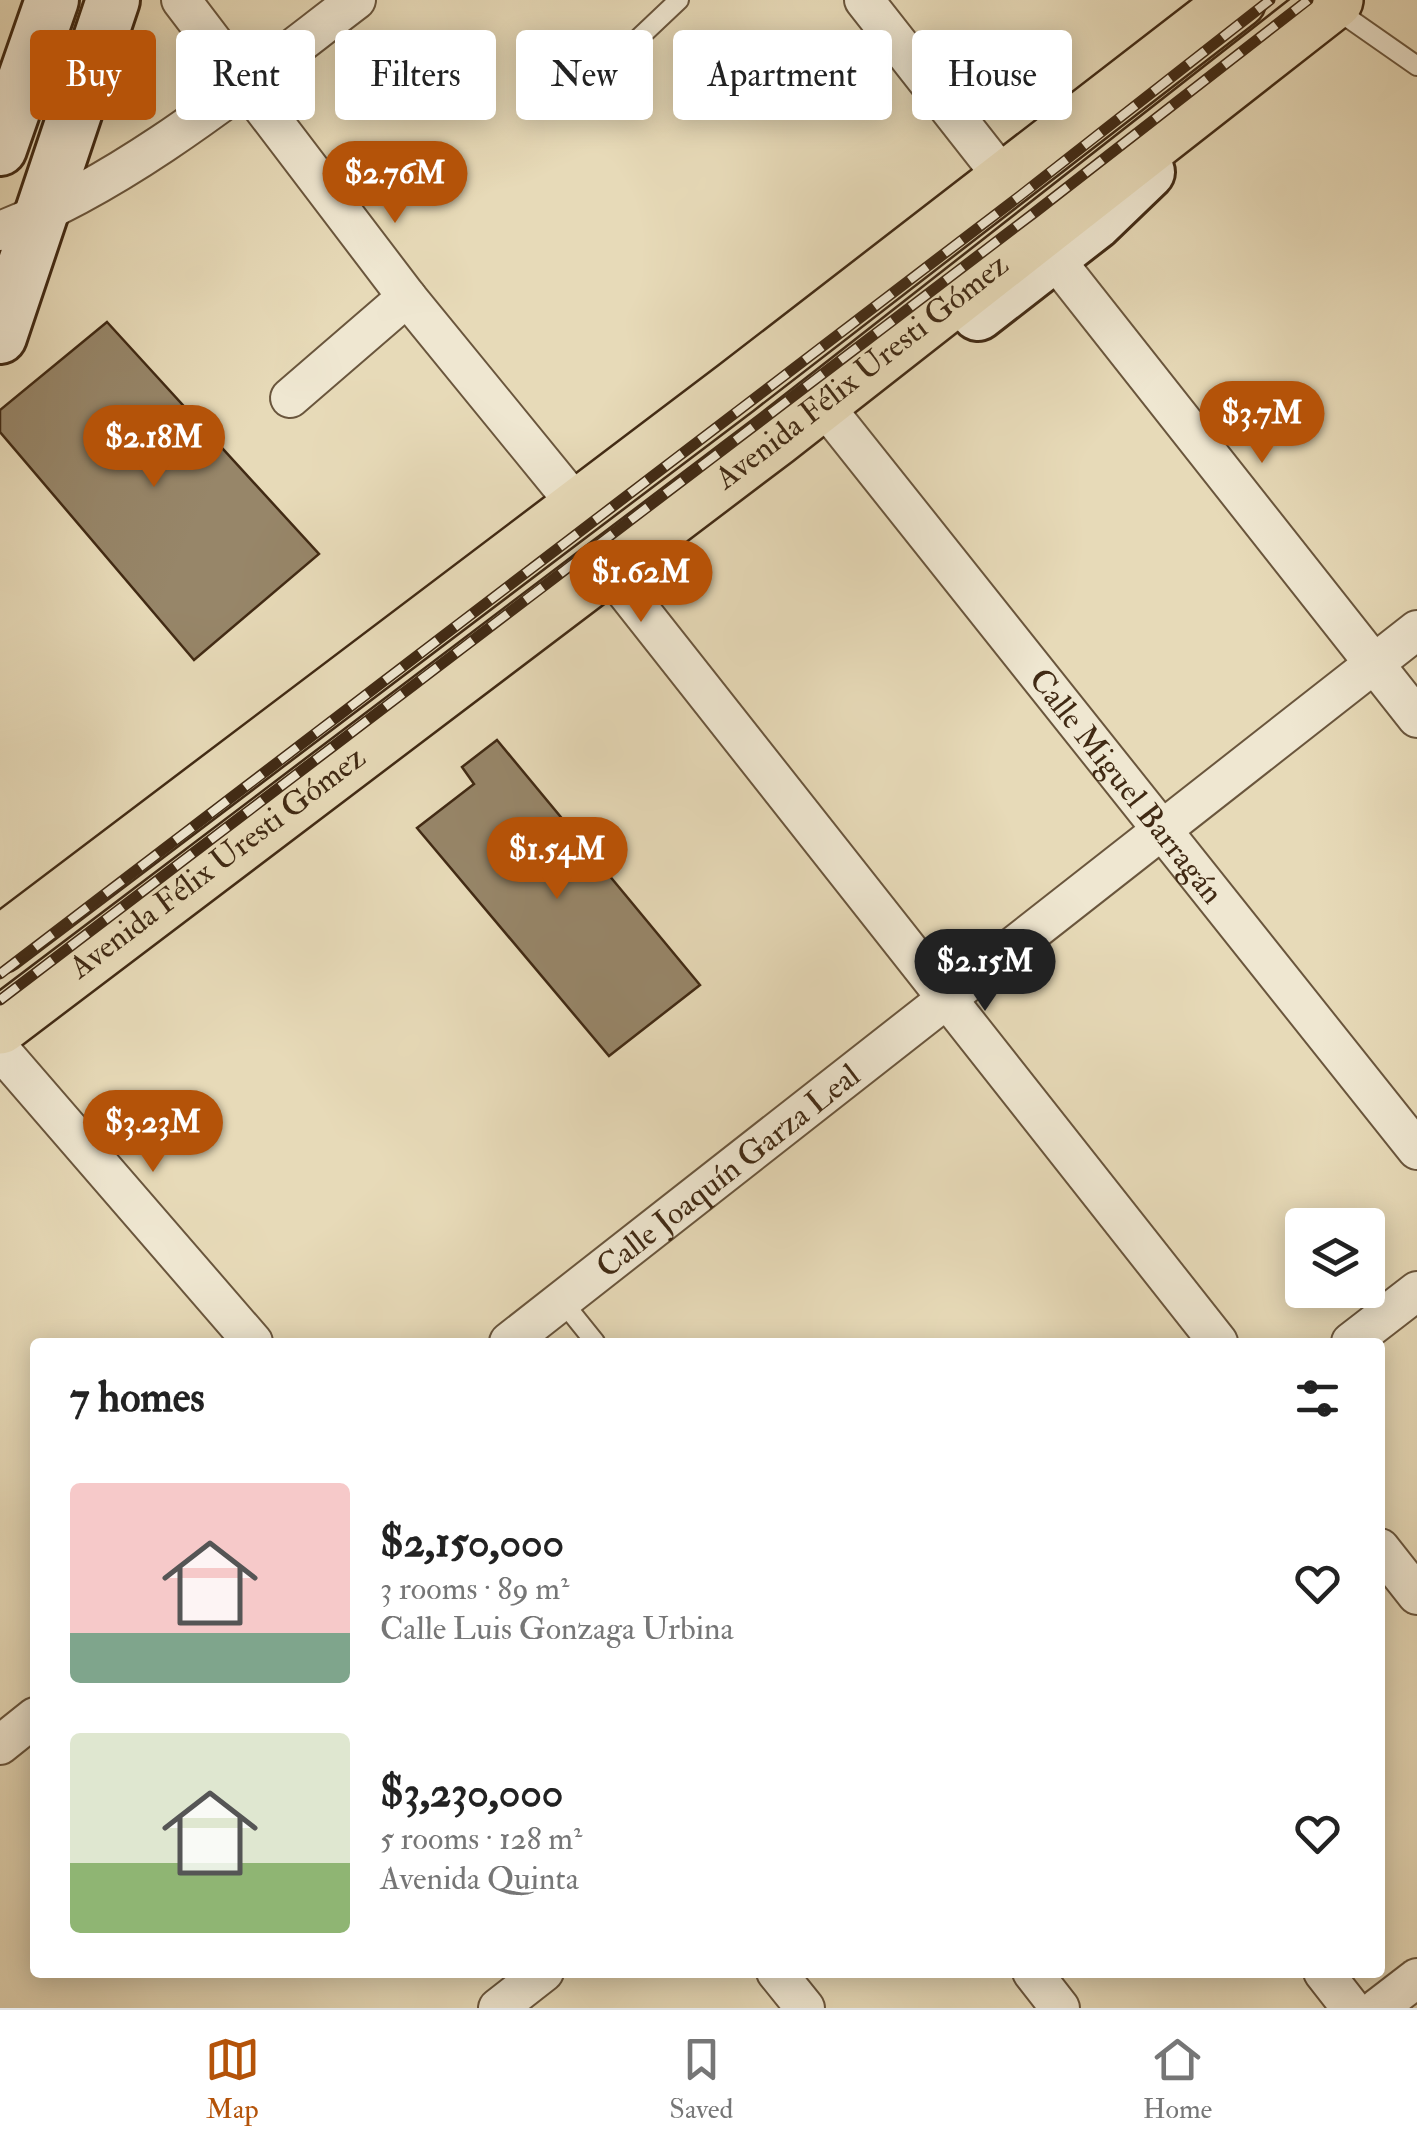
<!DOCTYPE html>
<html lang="en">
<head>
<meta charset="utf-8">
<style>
  :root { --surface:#fff; --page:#f2f2f2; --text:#222; --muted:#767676; --line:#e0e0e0; --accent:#b45309 }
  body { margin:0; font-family:"IM FELL Double Pica",serif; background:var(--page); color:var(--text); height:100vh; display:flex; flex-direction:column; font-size:38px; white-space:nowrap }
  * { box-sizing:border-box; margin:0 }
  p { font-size:32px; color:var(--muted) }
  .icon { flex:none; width:55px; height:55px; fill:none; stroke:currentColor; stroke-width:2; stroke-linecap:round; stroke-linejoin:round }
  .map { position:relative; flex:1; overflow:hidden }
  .details { position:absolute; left:30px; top:1338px; width:1355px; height:640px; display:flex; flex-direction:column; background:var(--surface); border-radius:10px; box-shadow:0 5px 25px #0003 }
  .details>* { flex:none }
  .banner { position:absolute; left:30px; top:30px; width:1358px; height:90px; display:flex; gap:20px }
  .fabs { position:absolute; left:1285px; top:1208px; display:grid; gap:20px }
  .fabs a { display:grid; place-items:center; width:100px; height:100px; border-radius:10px; background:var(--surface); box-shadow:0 5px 25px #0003; font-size:50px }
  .price { position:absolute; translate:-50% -85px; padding:0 22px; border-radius:35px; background:var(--accent); color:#fff; font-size:32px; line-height:65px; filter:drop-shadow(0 2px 5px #0008) }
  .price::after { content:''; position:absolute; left:50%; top:60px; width:30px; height:22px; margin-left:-15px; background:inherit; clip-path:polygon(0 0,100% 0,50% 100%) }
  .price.current { background:#222; color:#fff }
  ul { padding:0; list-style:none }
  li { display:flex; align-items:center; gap:30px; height:250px; padding:0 40px }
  li span { display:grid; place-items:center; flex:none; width:280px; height:200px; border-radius:10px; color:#555 }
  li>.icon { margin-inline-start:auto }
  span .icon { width:120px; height:120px; fill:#fffc; stroke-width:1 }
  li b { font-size:42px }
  h2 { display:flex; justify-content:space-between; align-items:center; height:120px; padding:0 40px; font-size:42px }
  .chip { padding:0 35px; border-radius:10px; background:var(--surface); box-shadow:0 5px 25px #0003; font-size:35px; line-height:90px }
  .chip.current { background:var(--accent); color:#fff }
  .tab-bar { display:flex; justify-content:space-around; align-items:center; height:140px; border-top:2px solid var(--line); background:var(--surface); font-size:28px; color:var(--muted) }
  .tab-bar a { display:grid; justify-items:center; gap:5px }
  .tab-bar .current { color:var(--accent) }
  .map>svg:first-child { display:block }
  .building { fill:#978669; stroke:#412a14; stroke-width:2.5 }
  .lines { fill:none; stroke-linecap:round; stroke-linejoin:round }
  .lane-casing { stroke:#6a563d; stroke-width:22 }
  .street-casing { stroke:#6a563d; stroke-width:42 }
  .secondary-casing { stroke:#412a14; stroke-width:58 }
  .primary-casing { stroke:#412a14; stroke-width:60 }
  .lane { stroke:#efe7d1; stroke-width:18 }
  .street { stroke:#efe7d1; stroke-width:38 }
  .secondary { stroke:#efe7d1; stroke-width:52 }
  .primary { stroke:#e7dab8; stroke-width:55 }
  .rail-casing { stroke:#412a14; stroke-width:11 }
  .rail { stroke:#efe7d1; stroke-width:8; stroke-dasharray:22; stroke-linecap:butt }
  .labels { text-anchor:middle; stroke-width:8; stroke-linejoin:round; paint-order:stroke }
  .street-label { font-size:32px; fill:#412a14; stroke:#efe7d1 }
</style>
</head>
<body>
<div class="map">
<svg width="1417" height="2008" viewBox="0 0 1417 2008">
  <rect width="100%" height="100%" fill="#e7dab8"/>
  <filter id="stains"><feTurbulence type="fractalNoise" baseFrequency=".002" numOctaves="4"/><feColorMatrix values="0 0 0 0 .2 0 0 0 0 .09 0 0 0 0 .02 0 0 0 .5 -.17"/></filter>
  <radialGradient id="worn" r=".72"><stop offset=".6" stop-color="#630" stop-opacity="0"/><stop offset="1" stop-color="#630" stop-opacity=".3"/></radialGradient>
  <!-- building -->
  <g class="building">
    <path d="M107,322L319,554L194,660L0,432V410Z"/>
    <path d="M497,740L700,985L609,1056L417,828L474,784L462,767Z"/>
  </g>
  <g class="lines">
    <defs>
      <g id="lane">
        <path d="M1334,8L1417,66"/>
        <path d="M576,108L624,52L679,0"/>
        <path d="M562,1301L595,1342"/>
      </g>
      <g id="street">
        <path d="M181,0L407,297L563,488"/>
        <path d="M864,0L992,163"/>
        <path d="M0,231C128,182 247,83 356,0"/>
        <path d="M1053,257L1417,718"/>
        <path d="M290,398L407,297"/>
        <path id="s1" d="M837,422L1417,1150"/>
        <path d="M622,587L1218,1342"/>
        <path d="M2,1052L253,1342"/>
        <path id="s2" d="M509,1342L1417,630"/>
        <path d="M1351,1342L1417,1291"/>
        <path d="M1380,1548L1417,1595"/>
        <path d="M0,1745L35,1717"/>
        <path d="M776,1972L805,2008"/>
        <path d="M1032,1972L1060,2008"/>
        <path d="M1323,1972L1351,2008"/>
        <path d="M498,2008L544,1972"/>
        <path d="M1378,2008L1417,1978"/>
      </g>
      <g id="secondary">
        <path d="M0,149L52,0"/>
        <path d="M978,314L1095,223L1148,172"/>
        <path d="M0,337L113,0"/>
      </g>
      <g id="primary">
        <path d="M0,945L736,388L1238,0"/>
        <path id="s3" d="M0,1026L776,438L1335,0"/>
      </g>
    </defs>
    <!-- lane casing -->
    <use href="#lane" class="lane-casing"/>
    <!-- street casing -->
    <use href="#street" class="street-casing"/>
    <!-- secondary casing -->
    <use href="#secondary" class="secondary-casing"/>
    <!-- primary casing -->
    <use href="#primary" class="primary-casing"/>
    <!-- lane -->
    <use href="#lane" class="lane"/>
    <!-- street -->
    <use href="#street" class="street"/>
    <!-- secondary -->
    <use href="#secondary" class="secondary"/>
    <!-- primary -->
    <use href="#primary" class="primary"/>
    <defs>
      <g id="rail">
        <path d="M0,974L1021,195L1270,0"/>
        <path d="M0,1000L1034,213L1308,0"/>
      </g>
    </defs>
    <!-- rail casing -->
    <use href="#rail" class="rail-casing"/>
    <!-- rail -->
    <use href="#rail" class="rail"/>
  </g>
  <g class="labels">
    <!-- street labels -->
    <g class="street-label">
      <text dy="11" stroke="none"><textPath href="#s3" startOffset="1082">Avenida Félix Uresti Gómez</textPath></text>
      <text dy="11" stroke="none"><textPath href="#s1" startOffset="465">Calle Miguel Barragán</textPath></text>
      <text dy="11" stroke="none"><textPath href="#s3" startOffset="272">Avenida Félix Uresti Gómez</textPath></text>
      <text dy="11" stroke="none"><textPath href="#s2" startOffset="278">Calle Joaquín Garza Leal</textPath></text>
    </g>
  </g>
  <rect width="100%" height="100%" filter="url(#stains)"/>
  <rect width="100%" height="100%" fill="url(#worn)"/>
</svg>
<div class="fabs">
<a><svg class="icon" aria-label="layers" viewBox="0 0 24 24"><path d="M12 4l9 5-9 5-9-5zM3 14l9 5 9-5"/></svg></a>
</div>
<b class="price" style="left:395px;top:226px">$2.76M</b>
<b class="price" style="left:1262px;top:466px">$3.7M</b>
<b class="price" style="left:154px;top:490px">$2.18M</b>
<b class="price" style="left:641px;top:625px">$1.62M</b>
<b class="price" style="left:557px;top:902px">$1.54M</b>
<b class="price current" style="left:985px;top:1014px">$2.15M</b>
<b class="price" style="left:153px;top:1175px">$3.23M</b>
<div class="banner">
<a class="chip current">Buy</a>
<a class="chip">Rent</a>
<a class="chip">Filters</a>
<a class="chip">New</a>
<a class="chip">Apartment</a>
<a class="chip">House</a>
</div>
<section class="details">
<h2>7 homes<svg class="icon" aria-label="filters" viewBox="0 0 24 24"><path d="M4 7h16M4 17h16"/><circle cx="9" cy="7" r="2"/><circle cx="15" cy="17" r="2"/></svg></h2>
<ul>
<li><span style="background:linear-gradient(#f6c9c9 75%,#7fa58c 0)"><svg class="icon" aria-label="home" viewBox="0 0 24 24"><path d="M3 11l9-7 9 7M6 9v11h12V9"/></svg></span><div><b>$2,150,000</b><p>3 rooms · 89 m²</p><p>Calle Luis Gonzaga Urbina</p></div><svg class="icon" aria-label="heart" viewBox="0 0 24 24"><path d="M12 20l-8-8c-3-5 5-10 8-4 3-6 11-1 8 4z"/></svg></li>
<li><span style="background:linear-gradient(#dfe7d0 65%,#8fb573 0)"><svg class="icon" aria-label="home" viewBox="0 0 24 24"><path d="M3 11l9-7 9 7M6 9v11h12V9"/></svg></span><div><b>$3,230,000</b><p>5 rooms · 128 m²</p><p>Avenida Quinta</p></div><svg class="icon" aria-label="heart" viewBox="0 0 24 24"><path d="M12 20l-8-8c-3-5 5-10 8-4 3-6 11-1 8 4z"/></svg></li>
</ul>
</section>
</div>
<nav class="tab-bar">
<a class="current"><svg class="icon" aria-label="map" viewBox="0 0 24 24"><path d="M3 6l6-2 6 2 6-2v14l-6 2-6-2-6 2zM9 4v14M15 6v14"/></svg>Map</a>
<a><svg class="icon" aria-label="saved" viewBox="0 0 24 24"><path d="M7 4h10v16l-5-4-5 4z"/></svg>Saved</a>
<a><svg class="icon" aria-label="home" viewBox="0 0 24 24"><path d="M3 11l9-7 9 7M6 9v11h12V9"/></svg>Home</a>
</nav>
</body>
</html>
